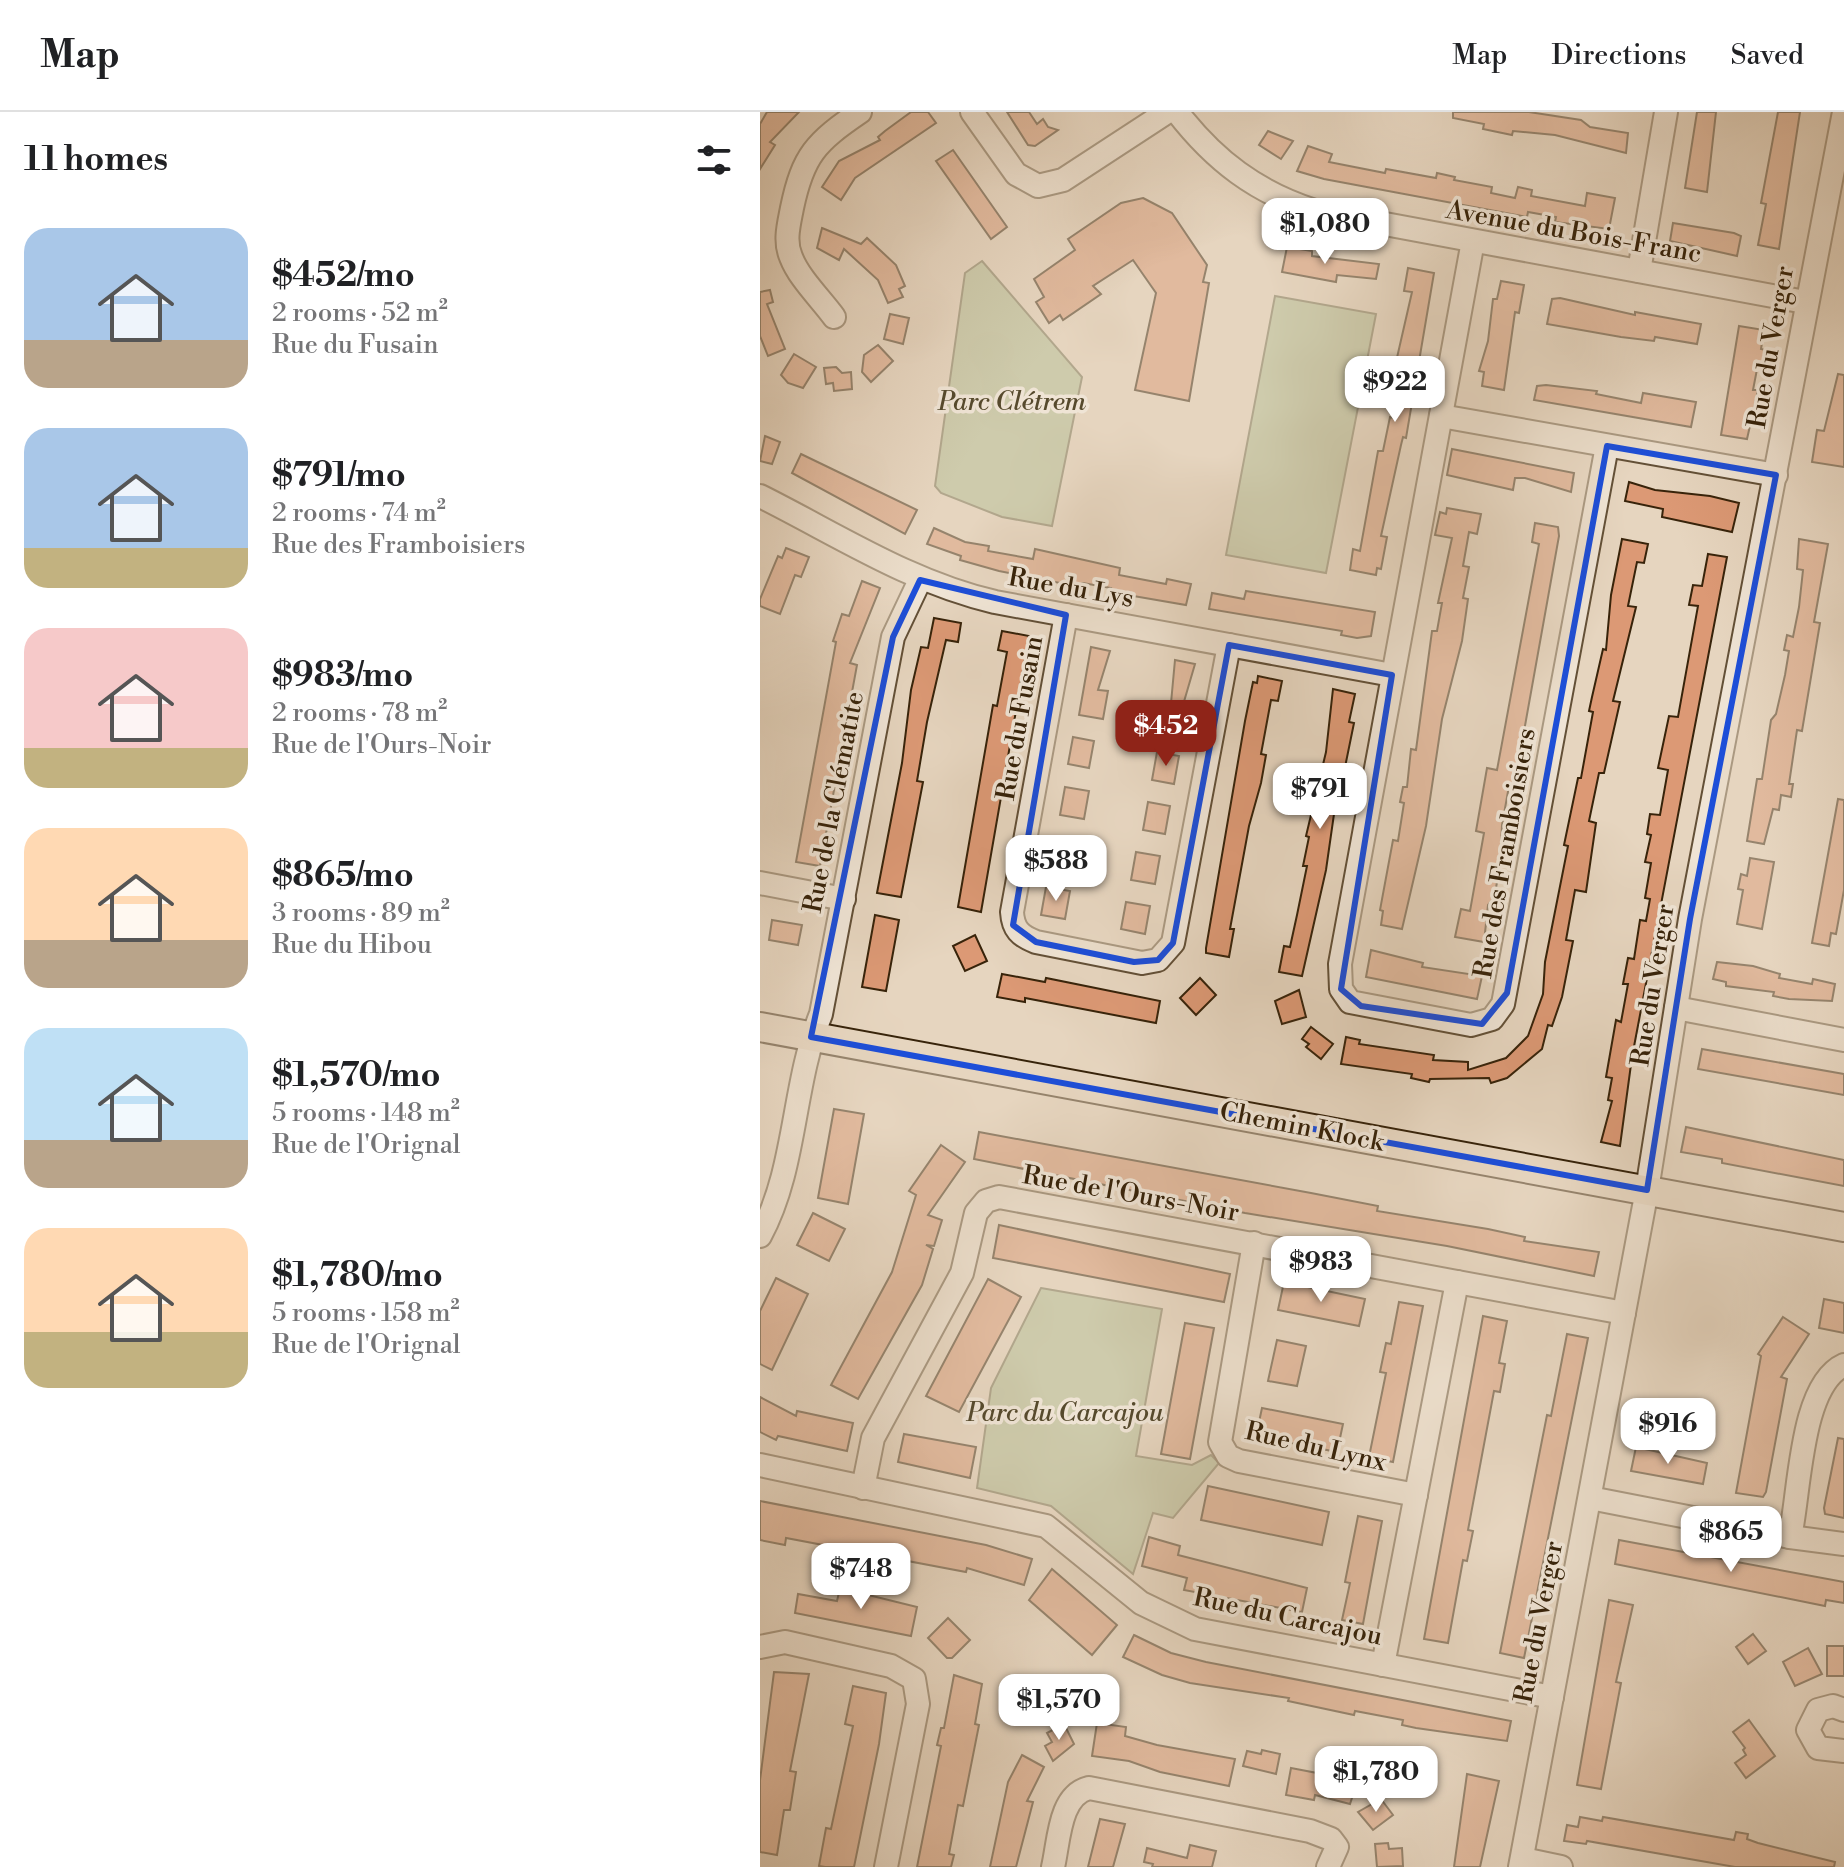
<!DOCTYPE html>
<html lang="en">
<head>
<meta charset="utf-8">
<style>
  :root { --surface:#fff; --page:#f2f2f2; --text:#202124; --muted:#757577; --line:#e0e0e0; --accent:#8f2418 }
  body { margin:0; font-family:"Libre Bodoni",serif; background:var(--page); color:var(--text); height:100vh; display:flex; flex-direction:column; font-size:30px; white-space:nowrap }
  * { box-sizing:border-box; margin:0 }
  p { font-size:26px; color:var(--muted) }
  .icon { flex:none; width:44px; height:44px; fill:none; stroke:currentColor; stroke-width:2; stroke-linecap:round; stroke-linejoin:round }
  .map { position:relative; flex:1; overflow:hidden }
  .drawer { display:flex; flex-direction:column; background:var(--surface); width:760px }
  .drawer>* { flex:none }
  .price { position:absolute; translate:-50% -68px; padding:0 18px; border-radius:16px; background:#fff; color:#222; font-size:26px; line-height:52px; filter:drop-shadow(0 2px 4px #0008) }
  .price::after { content:''; position:absolute; left:50%; top:48px; width:24px; height:18px; margin-left:-12px; background:inherit; clip-path:polygon(0 0,100% 0,50% 100%) }
  .price.selected { background:var(--accent); color:#fff }
  ul { padding:0; list-style:none }
  li { display:flex; align-items:center; gap:24px; height:200px; padding:0 24px }
  li span { display:grid; place-items:center; flex:none; width:224px; height:160px; border-radius:24px; color:#555 }
  li>.icon { margin-inline-start:auto }
  span .icon { width:96px; height:96px; fill:#fffc; stroke-width:1 }
  li b { font-size:34px }
  h2 { display:flex; justify-content:space-between; align-items:center; height:96px; padding:0 24px; font-size:34px }
  header { display:flex; align-items:center; gap:48px; box-sizing:border-box; height:112px; padding:0 40px; background:var(--surface); border-bottom:2px solid var(--line) }
  header strong { font-size:38px }
  nav { display:flex; gap:44px; margin-inline-start:auto; font-size:28px }
  main { display:flex; flex:1; min-height:0 }
  .map>svg:first-child { display:block }
  .green { fill:#b1be95; stroke:#747050; stroke-width:2 }
  .building { fill:#dc9975; stroke:#37230a; stroke-width:2 }
  .lines { fill:none; stroke-linecap:round; stroke-linejoin:round }
  .minor-casing { stroke:#635037; stroke-width:26 }
  .major-casing { stroke:#37230a; stroke-width:32 }
  .minor { stroke:#efe4d5; stroke-width:22 }
  .major { stroke:#e6d5bf; stroke-width:28 }
  .marked { fill:none; stroke:#1d4ed8; stroke-width:6; stroke-linejoin:round }
  .labels { text-anchor:middle; stroke-width:7; stroke-linejoin:round; paint-order:stroke }
  .street-label { font-size:26px; fill:#37230a; stroke:#efe4d5 }
  .park-label { font-size:26px; font-style:italic; fill:#564a2d; stroke:#efe4d5 }
</style>
</head>
<body>
<header>
<strong>Map</strong>
<nav><a>Map</a><a>Directions</a><a>Saved</a></nav>
</header>
<main>
<section class="drawer">
<h2>11 homes<svg class="icon" aria-label="filters" viewBox="0 0 24 24"><path d="M4 7h16M4 17h16"/><circle cx="9" cy="7" r="2"/><circle cx="15" cy="17" r="2"/></svg></h2>
<ul>
<li><span style="background:linear-gradient(#a9c7e8 70%,#b9a48a 0)"><svg class="icon" aria-label="home" viewBox="0 0 24 24"><path d="M3 11l9-7 9 7M6 9v11h12V9"/></svg></span><div><b>$452/mo</b><p>2 rooms · 52 m²</p><p>Rue du Fusain</p></div></li>
<li><span style="background:linear-gradient(#a9c7e8 75%,#c2b280 0)"><svg class="icon" aria-label="home" viewBox="0 0 24 24"><path d="M3 11l9-7 9 7M6 9v11h12V9"/></svg></span><div><b>$791/mo</b><p>2 rooms · 74 m²</p><p>Rue des Framboisiers</p></div></li>
<li><span style="background:linear-gradient(#f6c9c9 75%,#c2b280 0)"><svg class="icon" aria-label="home" viewBox="0 0 24 24"><path d="M3 11l9-7 9 7M6 9v11h12V9"/></svg></span><div><b>$983/mo</b><p>2 rooms · 78 m²</p><p>Rue de l'Ours-Noir</p></div></li>
<li><span style="background:linear-gradient(#ffd9b3 70%,#b9a48a 0)"><svg class="icon" aria-label="home" viewBox="0 0 24 24"><path d="M3 11l9-7 9 7M6 9v11h12V9"/></svg></span><div><b>$865/mo</b><p>3 rooms · 89 m²</p><p>Rue du Hibou</p></div></li>
<li><span style="background:linear-gradient(#bfe0f5 70%,#b9a48a 0)"><svg class="icon" aria-label="home" viewBox="0 0 24 24"><path d="M3 11l9-7 9 7M6 9v11h12V9"/></svg></span><div><b>$1,570/mo</b><p>5 rooms · 148 m²</p><p>Rue de l'Orignal</p></div></li>
<li><span style="background:linear-gradient(#ffd9b3 65%,#c2b280 0)"><svg class="icon" aria-label="home" viewBox="0 0 24 24"><path d="M3 11l9-7 9 7M6 9v11h12V9"/></svg></span><div><b>$1,780/mo</b><p>5 rooms · 158 m²</p><p>Rue de l'Orignal</p></div></li>
</ul>
</section>
<div class="map">
<svg width="1084" height="1755" viewBox="0 0 1084 1755">
  <rect width="100%" height="100%" fill="#e6d5bf"/>
  <filter id="stains"><feTurbulence type="fractalNoise" baseFrequency=".0025" numOctaves="4"/><feColorMatrix values="0 0 0 0 .2 0 0 0 0 .09 0 0 0 0 .02 0 0 0 .5 -.17"/></filter>
  <radialGradient id="worn" r=".72"><stop offset=".6" stop-color="#630" stop-opacity="0"/><stop offset="1" stop-color="#630" stop-opacity=".3"/></radialGradient>
  <!-- green -->
  <g class="green">
    <path d="M222,149L322,265L292,414L242,405L181,381L175,374L205,161Z"/>
    <path d="M515,184L616,202L566,461L466,443Z"/>
    <path d="M281,1176L402,1197L376,1344L432,1353L451,1343L459,1351L413,1406L393,1401L373,1462L291,1394L217,1376L231,1276Z"/>
  </g>
  <!-- building -->
  <g class="building">
    <path d="M7,0H39L10,30L15,33L0,57V12Z"/>
    <path d="M151,0H168L176,11L95,66L81,88L62,75L79,49L120,28L118,25L125,19Z"/>
    <path d="M247,0H269L277,12L283,7L288,15L298,18L275,34L268,33Z"/>
    <path d="M693,0H769L821,8L830,15L868,21L866,41L795,23L753,19L752,23L723,17L724,12L693,6Z"/>
    <path d="M937,0H956L947,80L925,76Z"/>
    <path d="M1018,0H1040L1019,137L998,133L1006,92L1001,91Z"/>
    <path d="M508,19L533,29L521,47L499,33Z"/>
    <path d="M548,34L572,42L569,50L625,61L626,57L676,66L677,61L695,65L694,68L732,75L731,81L755,86L758,75L772,78L771,84L825,94L827,81L855,86L849,117L795,110L796,105L768,100L767,105L564,67L537,59Z"/>
    <path d="M193,38L247,115L231,127L176,49Z"/>
    <path d="M383,86L412,101L447,153L443,170L449,171L429,289L375,278L396,181L373,148L333,174L341,182L303,208L300,203L289,211L276,190L284,185L274,167L315,138L308,127L361,91Z"/>
    <path d="M913,111L974,121L981,124L977,144L910,129Z"/>
    <path d="M62,116L101,132L107,126L136,153L145,174L139,177L143,185L128,191L118,168L84,137L79,148L57,136Z"/>
    <path d="M527,135L552,139V144L619,152L616,167L577,163L576,170L522,160Z"/>
    <path d="M648,156L674,161L646,326L643,325L641,333L621,424L627,425L621,457L617,456L616,463L590,458L593,437L600,439L618,339H623L630,305L633,306L640,250H636L652,180L644,179Z"/>
    <path d="M741,169L764,173L759,201L755,200L744,278L722,274L724,260L719,259L728,229L733,187H737Z"/>
    <path d="M10,178L13,190L7,192L25,237L8,244L0,224V180Z"/>
    <path d="M800,186L875,203V200L941,212L937,232L895,225L894,229L861,225L787,212L792,187Z"/>
    <path d="M130,202L149,206L143,232L124,227Z"/>
    <path d="M979,214L1004,218L1001,237L1006,238L1003,253L998,252L993,278H998L987,327L961,323Z"/>
    <path d="M118,233L133,249L111,270L102,260L104,243Z"/>
    <path d="M34,242L56,255L43,276L28,271L21,263Z"/>
    <path d="M76,255L82,261L91,260L92,277L74,279L73,271L66,272L64,256Z"/>
    <path d="M1078,262L1084,263V355L1052,350L1057,318L1064,319Z"/>
    <path d="M786,273L837,279L836,282L881,291L883,281L936,290L931,315L774,288L777,274Z"/>
    <path d="M5,324L20,330L12,352L0,349Z"/>
    <path d="M692,337L814,361L811,380L765,366H755L753,378L687,363Z"/>
    <path d="M41,342L157,398L145,422L32,361Z"/>
    <path d="M869,370L895,378L950,384L979,391L972,420L902,405L903,397L865,389Z"/>
    <path d="M687,396L721,402L717,422L709,420L703,454L709,455L703,486L708,487L702,529L682,607L666,714L642,817L621,813L623,799L620,798L633,728L638,729L644,691L640,690L643,675H647L651,637L656,638L672,519H677L682,491H678L692,426L675,423L680,400L686,402Z"/>
    <path d="M775,411L798,415L799,424L754,675L749,674L742,713L741,734H744L734,786L728,793L724,830L695,825L701,797L710,799L724,721L716,719L727,656L737,658L779,432L772,430Z"/>
    <path d="M174,416L205,430L229,434L228,439L273,447L275,437L360,456L359,463L406,472L407,467L431,472L426,493L350,480L351,476L323,471L315,474L239,459L200,448L201,444L167,432Z"/>
    <path d="M862,427L888,432L884,451L877,450L868,494L876,495L853,589L860,590L844,661H839L829,709L836,711L826,780L815,778L806,828L813,829L802,885L792,914L788,913L782,937L747,966L731,971L729,966L670,967L669,970L651,966L652,962L581,952L586,925L600,928L599,932L674,943L673,948L708,950V958L746,946L768,924L783,882L785,850L808,734L804,733L818,666H821L833,600L829,599L832,585L843,537L846,538L851,483Z"/>
    <path d="M1039,427L1068,432L1054,510L1060,511L1042,619L1037,618L1029,672H1033L1031,685L1021,683L1019,698L1013,697L1004,732L987,729L997,667H1002L1011,608L1016,602L1025,563L1029,539L1024,538L1027,523L1033,525L1039,495L1043,458L1037,457Z"/>
    <path d="M26,436L49,445L41,465L35,463L20,502L0,494V487L18,444L22,446Z"/>
    <path d="M948,442L967,445L872,945L860,1034L841,1030L852,989L848,988L852,966L846,965L856,908L861,910L868,872H863L868,846L874,847L880,808L886,809L890,787L885,786L891,751L885,750L891,723L887,722L890,702L900,703L908,658L898,656L909,604L918,605L938,494L929,493L933,473L942,474Z"/>
    <path d="M102,469L120,476L90,551L97,553L60,754L36,750L76,530L73,529L82,502L89,504Z"/>
    <path d="M486,479L615,500L611,524L597,526L581,523L582,519L449,497L452,481L484,487Z"/>
    <path d="M174,506L201,511L198,530L186,528L167,610L157,669L163,670L141,785L117,781L142,651L151,578L161,535L168,536Z"/>
    <path d="M242,519L269,524L221,800L198,795L233,593L237,594L247,540L238,538Z"/>
    <path d="M331,535L350,539L338,578L348,579L343,607L319,603Z"/>
    <path d="M415,548L435,552L423,593L428,594L423,622L399,617L404,590L411,591Z"/>
    <path d="M498,564L522,569L518,589L511,588L501,642L506,643L501,671L489,714L470,817H474L469,845L446,841V836L485,609L493,570L497,571Z"/>
    <path d="M573,577L595,582L589,610L594,611L584,660H580L566,758L542,864L519,860L524,834L530,835L537,803L547,754H543L549,725L546,724L566,640Z"/>
    <path d="M313,625L334,629L329,656L308,652Z"/>
    <path d="M397,640L419,644L414,672L392,668Z"/>
    <path d="M305,675L329,679L324,707L300,703Z"/>
    <path d="M1078,687L1084,688V778L1076,822L1071,821L1069,834L1052,831Z"/>
    <path d="M388,690L410,694L405,722L383,718Z"/>
    <path d="M295,725L319,729L314,757L290,753Z"/>
    <path d="M376,740L400,744L395,772L371,768Z"/>
    <path d="M990,746L1014,750L1002,817L977,812L983,778L978,777L981,762L987,764Z"/>
    <path d="M286,775L310,779L305,807L281,803Z"/>
    <path d="M366,790L390,794L385,822L361,817Z"/>
    <path d="M115,803L139,808L126,879L102,875Z"/>
    <path d="M12,808L42,813L38,833L9,828Z"/>
    <path d="M215,823L227,849L205,859L193,834Z"/>
    <path d="M611,838L663,851L662,855L722,864L717,887L606,865Z"/>
    <path d="M957,850L993,854L1020,862L1019,866L1052,872L1053,867L1075,872L1072,889L1029,887L1013,884L1014,880L966,874V870L953,867Z"/>
    <path d="M242,862L285,870L286,866L400,889L396,911L265,886V890L237,885Z"/>
    <path d="M440,866L456,883L436,903L420,886Z"/>
    <path d="M539,878L546,905L522,912L515,889Z"/>
    <path d="M551,915L573,932L561,947L546,935L549,932L542,927Z"/>
    <path d="M942,937L1084,962V983L938,957Z"/>
    <path d="M74,997L104,1002L88,1092L58,1086Z"/>
    <path d="M926,1015L1084,1048V1074L962,1051V1047L921,1040Z"/>
    <path d="M219,1020L551,1081L618,1094L617,1099L728,1117L765,1125L764,1129L839,1140L834,1164L687,1134L485,1101L214,1047Z"/>
    <path d="M181,1033L205,1050L168,1103L182,1108L174,1134L166,1133L173,1137L162,1173L98,1287L71,1273L132,1160L156,1083L149,1079Z"/>
    <path d="M53,1101L85,1117L69,1149L37,1133Z"/>
    <path d="M239,1113L470,1162L464,1190L233,1146Z"/>
    <path d="M16,1166L48,1182L12,1258L0,1252V1199Z"/>
    <path d="M228,1167L261,1185L199,1300L166,1284Z"/>
    <path d="M524,1170L605,1187L599,1214L518,1198Z"/>
    <path d="M1064,1187L1084,1191V1221L1059,1216Z"/>
    <path d="M639,1190L663,1194L633,1350L609,1345L626,1261L620,1260L626,1231L631,1232Z"/>
    <path d="M723,1204L747,1209L739,1251L745,1252L740,1280L734,1279L708,1418L713,1419L707,1449L703,1448L688,1531L664,1527Z"/>
    <path d="M1023,1205L1049,1222L1021,1265L1027,1267L1006,1380L1003,1385L976,1381L1001,1244L998,1242Z"/>
    <path d="M425,1211L454,1216L430,1347L401,1342Z"/>
    <path d="M807,1222L828,1226L764,1546L740,1541L787,1303L791,1304Z"/>
    <path d="M517,1228L546,1234L537,1274L508,1269Z"/>
    <path d="M0,1285L36,1304L37,1299L93,1311L87,1339L18,1324L16,1328L0,1320Z"/>
    <path d="M502,1296L583,1312L577,1340L496,1324Z"/>
    <path d="M144,1322L216,1335L210,1366L138,1350Z"/>
    <path d="M1078,1326L1084,1327V1406L1065,1402L1064,1396Z"/>
    <path d="M876,1335L947,1351L943,1372L871,1359Z"/>
    <path d="M448,1374L569,1400L562,1433L441,1408Z"/>
    <path d="M0,1389L226,1433L272,1447L264,1473L207,1456L206,1460L26,1426L25,1433L0,1428Z"/>
    <path d="M598,1404L622,1409L603,1512L582,1508L590,1471L585,1470Z"/>
    <path d="M389,1425L420,1434L418,1443L547,1476L542,1500L424,1478L427,1466L382,1454Z"/>
    <path d="M859,1428L1084,1470V1491L1066,1488L1065,1494L855,1452Z"/>
    <path d="M292,1457L357,1513L332,1543L269,1488Z"/>
    <path d="M80,1476L157,1495L151,1524L35,1501L38,1482L77,1489Z"/>
    <path d="M849,1488L873,1493L856,1570L861,1571L841,1677L817,1673Z"/>
    <path d="M188,1506L210,1528L192,1546H187L168,1526Z"/>
    <path d="M993,1522L1006,1539L988,1552L976,1535Z"/>
    <path d="M374,1523L411,1541L446,1550L751,1609L747,1629L656,1616L642,1613L643,1608L595,1599L594,1603L528,1589L529,1586L430,1571L402,1563L363,1545Z"/>
    <rect x="1067" y="1534" width="17" height="30"/>
    <path d="M1048,1536L1062,1562L1035,1574L1023,1550Z"/>
    <path d="M14,1560L49,1562L30,1659L36,1660L30,1698H24L17,1743L0,1740V1668Z"/>
    <path d="M194,1563L222,1572L215,1612L219,1613L203,1694L198,1693L189,1742L194,1743L191,1755H157L181,1634L177,1633L181,1616H184Z"/>
    <path d="M93,1574L126,1581L119,1632L94,1755H65L59,1754L66,1716L71,1717L93,1614L85,1612Z"/>
    <path d="M989,1608L1015,1644L986,1666L975,1651L986,1643L983,1638L985,1636L973,1620Z"/>
    <path d="M337,1611L366,1615L365,1624L397,1633L475,1647L469,1674L400,1660L369,1649L332,1644Z"/>
    <path d="M304,1612L314,1632L293,1649L285,1634L292,1630L287,1621Z"/>
    <path d="M502,1638L520,1642L516,1662L483,1654L487,1639L501,1642Z"/>
    <path d="M262,1643L284,1655L267,1689L273,1690L256,1755H230L248,1670Z"/>
    <path d="M531,1656L573,1664L575,1659L598,1667L590,1692L555,1683L554,1688L526,1683Z"/>
    <path d="M707,1662L739,1669L720,1755H694Z"/>
    <path d="M621,1687L633,1703L613,1718L598,1700Z"/>
    <path d="M820,1705L842,1709L843,1705L974,1728L976,1720L988,1722L987,1727L998,1731L1075,1750L1074,1755H975L827,1729L826,1732L804,1729L807,1713L818,1715Z"/>
    <path d="M340,1707L365,1712L353,1755H328Z"/>
    <path d="M628,1731L629,1737L642,1736L643,1754L617,1755L615,1732Z"/>
    <path d="M430,1733L456,1739L452,1755H392L393,1752L384,1750L387,1736L427,1746Z"/>
  </g>
  <g class="lines">
    <defs>
      <g id="minor">
        <path d="M212,0L256,62L278,74L303,68L407,0"/>
        <path d="M417,0C455,49 496,80 555,99L1045,190"/>
        <path d="M713,129L580,852L581,877L590,890L711,913L732,907L743,892L847,334"/>
        <path d="M879,159L906,0"/>
        <path d="M74,205C60,186 39,166 31,145C24,129 29,112 32,96C43,43 56,30 100,0"/>
        <path d="M681,304L1016,363"/>
        <path d="M0,384C78,423 149,470 235,490L632,563"/>
        <path d="M306,503L252,800C253,817 260,824 276,830L382,851L398,848L413,831L469,533"/>
        <path d="M0,771L84,787"/>
        <path d="M916,896L1084,928"/>
        <path d="M0,1124C37,1056 32,973 61,902L133,525L160,468"/>
        <path d="M494,1131L460,1330L468,1344L479,1349L656,1383"/>
        <path d="M0,1353L286,1414L381,1491L435,1517L792,1585"/>
        <path d="M103,1376L113,1326L202,1161L216,1101L226,1089L239,1085L864,1201"/>
        <path d="M830,1386L1030,1425L1084,1432"/>
        <path d="M1030,1425C1040,1380 1040,1273 1084,1253"/>
        <path d="M0,1535L25,1530L131,1554L154,1567L158,1592L126,1755"/>
        <path d="M623,1553L697,1170"/>
        <path d="M1084,1598L1073,1594L1058,1598L1048,1618L1058,1636L1084,1639"/>
        <path d="M763,1747L801,1755"/>
        <path d="M293,1755C299,1730 299,1683 329,1676L550,1719L571,1727L577,1735L568,1755"/>
        <path d="M760,1755L887,1078L930,807L1084,0"/>
      </g>
      <path id="major" d="M0,915L1084,1115"/>
    </defs>
    <!-- minor casing -->
    <use href="#minor" class="minor-casing"/>
    <!-- major casing -->
    <use href="#major" class="major-casing"/>
    <!-- minor -->
    <use href="#minor" class="minor"/>
    <!-- major -->
    <use href="#major" class="major"/>
  </g>
  <!-- marked area -->
  <path d="M0 0H1084V1755H0ZM847,334L1016,363L930,807L887,1078L51,925L133,525L160,468L306,503L253,813L276,830L374,850L398,848L413,831L469,533L632,563L581,877L601,894L722,912L747,881Z" fill="#e6d5bf" fill-opacity=".55" fill-rule="evenodd"/>
  <path class="marked" d="M847,334L1016,363L930,807L887,1078L51,925L133,525L160,468L306,503L253,813L276,830L374,850L398,848L413,831L469,533L632,563L581,877L601,894L722,912L747,881Z"/>
  <g class="labels">
    <!-- street labels -->
    <g class="street-label">
      <text transform="translate(814 119) rotate(10)" y="9">Avenue du Bois-Franc</text>
      <text transform="translate(1010 235) rotate(-80)" y="9">Rue du Verger</text>
      <text transform="translate(311 475) rotate(10)" y="9">Rue du Lys</text>
      <text transform="translate(259 606) rotate(-80)" y="9">Rue du Fusain</text>
      <text transform="translate(73 690) rotate(-79)" y="9">Rue de la Clématite</text>
      <text transform="translate(744 741) rotate(-80)" y="9">Rue des Framboisiers</text>
      <text transform="translate(892 873) rotate(-81)" y="9">Rue du Verger</text>
      <text transform="translate(542 1014) rotate(11)" y="9">Chemin Klock</text>
      <text transform="translate(371 1081) rotate(10)" y="9">Rue de l'Ours-Noir</text>
      <text transform="translate(556 1334) rotate(13)" y="9">Rue du Lynx</text>
      <text transform="translate(528 1504) rotate(12)" y="9">Rue du Carcajou</text>
      <text transform="translate(778 1510) rotate(-79)" y="9">Rue du Verger</text>
    </g>
    <!-- park labels -->
    <g class="park-label">
      <text x="252" y="298">Parc Clétrem</text>
      <text x="305" y="1309">Parc du Carcajou</text>
    </g>
  </g>
  <rect width="100%" height="100%" filter="url(#stains)"/>
  <rect width="100%" height="100%" fill="url(#worn)"/>
</svg>
<b class="price" style="left:565px;top:154px">$1,080</b>
<b class="price" style="left:635px;top:312px">$922</b>
<b class="price selected" style="left:406px;top:656px">$452</b>
<b class="price" style="left:560px;top:719px">$791</b>
<b class="price" style="left:296px;top:791px">$588</b>
<b class="price" style="left:561px;top:1192px">$983</b>
<b class="price" style="left:908px;top:1354px">$916</b>
<b class="price" style="left:971px;top:1462px">$865</b>
<b class="price" style="left:101px;top:1499px">$748</b>
<b class="price" style="left:299px;top:1630px">$1,570</b>
<b class="price" style="left:616px;top:1702px">$1,780</b>
</div>
</main>
</body>
</html>
